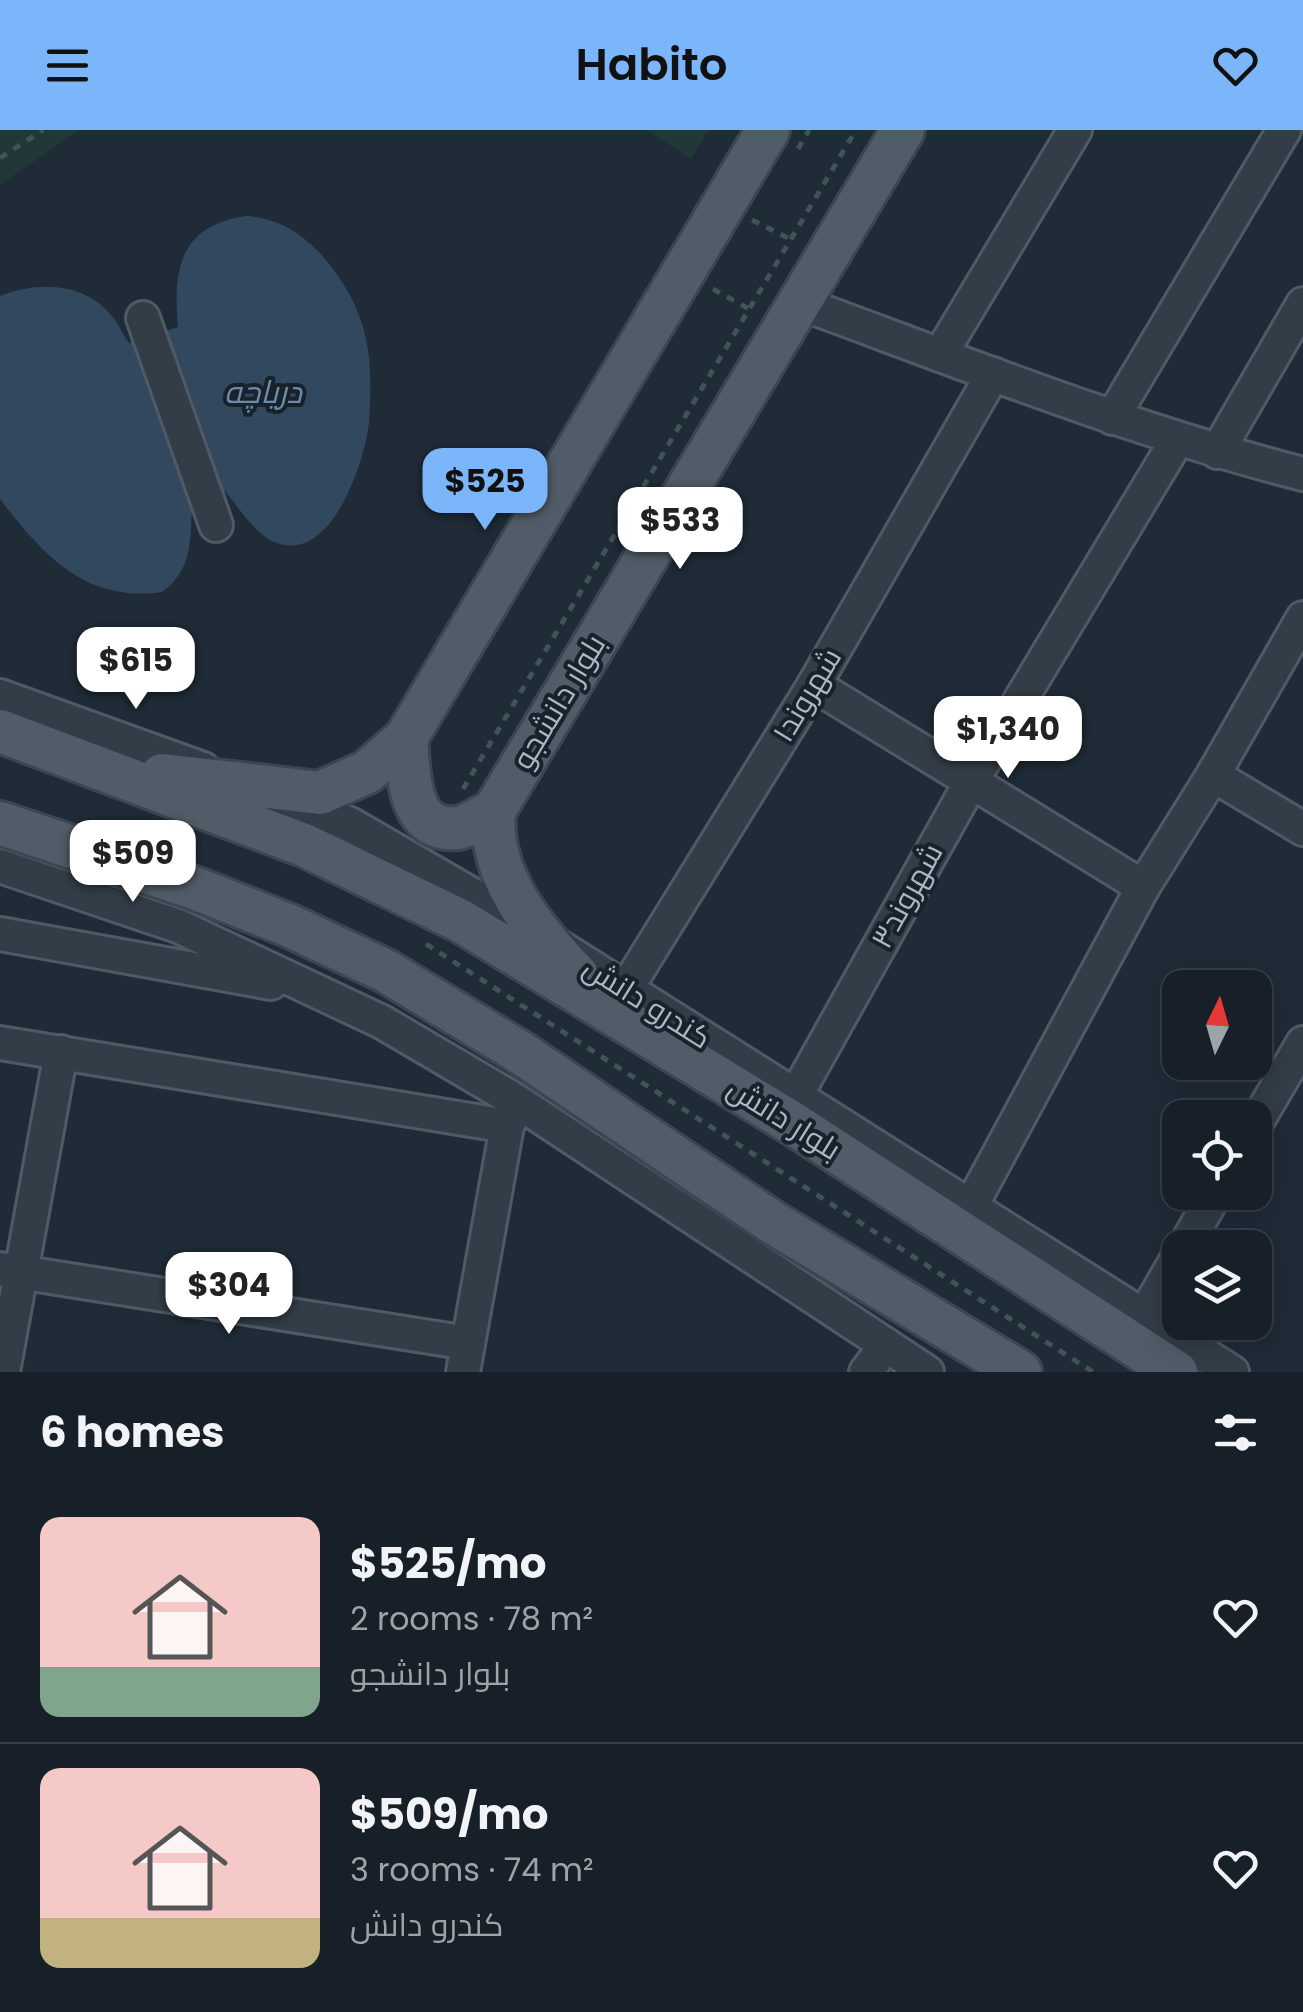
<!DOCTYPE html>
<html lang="en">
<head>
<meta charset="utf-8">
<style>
  :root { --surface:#172029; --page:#242d35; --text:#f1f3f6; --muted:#9ea3a8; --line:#363e46; --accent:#7cb6fa }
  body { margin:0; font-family:Poppins,Cairo,sans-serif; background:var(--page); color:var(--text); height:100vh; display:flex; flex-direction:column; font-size:38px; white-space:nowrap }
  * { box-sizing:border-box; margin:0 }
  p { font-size:32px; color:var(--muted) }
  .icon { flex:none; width:55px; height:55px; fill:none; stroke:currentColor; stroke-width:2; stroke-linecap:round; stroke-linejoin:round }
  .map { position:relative; height:1242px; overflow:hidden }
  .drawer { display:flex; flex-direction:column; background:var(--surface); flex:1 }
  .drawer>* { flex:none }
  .needle { width:65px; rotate:5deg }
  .fabs { position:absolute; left:1162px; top:840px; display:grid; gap:20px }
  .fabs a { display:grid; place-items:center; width:110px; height:110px; border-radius:20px; background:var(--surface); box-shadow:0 5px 25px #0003,0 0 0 2px var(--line); font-size:50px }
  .price { position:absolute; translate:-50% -85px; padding:0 22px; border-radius:20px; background:#fff; color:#222; font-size:32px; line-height:65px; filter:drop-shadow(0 2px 5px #0008) }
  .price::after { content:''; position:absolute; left:50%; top:60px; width:30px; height:22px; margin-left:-15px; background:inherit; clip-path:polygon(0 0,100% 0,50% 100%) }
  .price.active { background:var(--accent); color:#111 }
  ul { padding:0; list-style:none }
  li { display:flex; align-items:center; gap:30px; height:250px; padding:0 40px }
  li+li { border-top:2px solid var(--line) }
  li span { display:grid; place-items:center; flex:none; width:280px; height:200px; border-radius:20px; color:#555 }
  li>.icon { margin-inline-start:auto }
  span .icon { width:120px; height:120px; fill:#fffc; stroke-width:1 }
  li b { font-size:42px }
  h2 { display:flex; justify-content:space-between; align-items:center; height:120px; padding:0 40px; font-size:42px }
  header { display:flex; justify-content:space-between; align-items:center; height:130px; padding:0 40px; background:var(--accent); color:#111; font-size:45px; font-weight:600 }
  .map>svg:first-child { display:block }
  .green { fill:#213738 }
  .water { fill:#32485f }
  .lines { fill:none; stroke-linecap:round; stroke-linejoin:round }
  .minor-casing { stroke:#505a65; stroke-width:38 }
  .major-casing { stroke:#3c4651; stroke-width:48 }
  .path { stroke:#3e5455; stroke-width:5; stroke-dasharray:8 8; stroke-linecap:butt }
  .minor { stroke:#323d47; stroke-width:32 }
  .major { stroke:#505c67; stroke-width:42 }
  .labels { text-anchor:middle; stroke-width:8; stroke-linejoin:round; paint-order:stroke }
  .street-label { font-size:30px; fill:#acb7c4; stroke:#18222b }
  .water-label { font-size:32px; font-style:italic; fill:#6c8baa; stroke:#18222b }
</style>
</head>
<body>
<header><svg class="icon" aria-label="menu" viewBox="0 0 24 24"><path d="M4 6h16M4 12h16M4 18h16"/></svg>Habito<svg class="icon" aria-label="heart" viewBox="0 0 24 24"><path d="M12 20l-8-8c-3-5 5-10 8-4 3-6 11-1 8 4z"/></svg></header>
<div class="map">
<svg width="1303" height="1242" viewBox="0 0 1303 1242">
  <rect width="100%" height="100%" fill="#1f2b37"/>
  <!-- green -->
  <g class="green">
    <path d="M0,0H79L0,55Z"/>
    <path d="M647,0H709L691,29Z"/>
  </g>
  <!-- water -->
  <path class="water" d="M246,86C275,87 300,102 319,122C339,144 357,172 364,201C372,230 371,262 369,292C365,332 330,439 272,411C253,401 238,377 225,361L192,375C190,410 193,440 162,462C85,473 43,425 0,369V166C37,151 85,152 112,186C119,194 123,205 129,213L178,197C173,139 179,96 246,86Z"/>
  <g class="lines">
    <defs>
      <g id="minor">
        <path d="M800,173C966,234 1131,300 1303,344"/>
        <path d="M143,188L216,395"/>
        <path d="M940,225L1075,0"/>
        <path d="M1112,288L1284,0"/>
        <path d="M1217,322L1303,174"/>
        <path d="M814,555L1143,757"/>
        <path d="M0,566L203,639"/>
        <path d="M1213,645L1303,699"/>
        <path d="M282,669L350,694L538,803L1232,1242"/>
        <path d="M0,736L178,796L382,892L518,972L927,1242"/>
        <path d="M0,804L271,853"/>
        <path d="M615,877L814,555L993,244"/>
        <path d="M0,913L507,996"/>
        <path d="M795,967L971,652L1177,310"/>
        <path d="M1255,995L1303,913"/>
        <path d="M971,1076L1143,757L1213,645L1303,488"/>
        <path d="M1184,1118L1216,1062"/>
        <path d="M0,1139L468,1213"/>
        <path d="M1144,1186L1180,1124"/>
        <path d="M3,1242L61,922"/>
        <path d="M463,1242L507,996L516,977"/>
        <path d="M866,1242L886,1215"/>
      </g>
      <g id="major">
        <path d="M0,601L304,715L461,791L797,996L1176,1242"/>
        <path d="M406,608C409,643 406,703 458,698C469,696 483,686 494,681"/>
        <path d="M162,645L320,663L367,642L406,608L768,0"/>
        <path d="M0,693L192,757L288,795L386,841L518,921L772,1092L1020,1242"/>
        <path d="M577,845C534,801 488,745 494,681L903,0"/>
      </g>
    </defs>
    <!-- minor casing -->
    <use href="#minor" class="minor-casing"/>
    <!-- major casing -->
    <use href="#major" class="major-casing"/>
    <!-- path -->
    <g class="path">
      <path d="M798,19L809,0"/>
      <path d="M0,28L43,0"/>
      <path d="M752,90L792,110"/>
      <path d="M713,159L751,180"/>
      <path d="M463,659L856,0"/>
      <path d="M426,814L1093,1242"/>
    </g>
    <!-- minor -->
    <use href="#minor" class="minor"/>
    <!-- major -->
    <use href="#major" class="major"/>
  </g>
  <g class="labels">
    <!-- street labels -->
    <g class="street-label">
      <text transform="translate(807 565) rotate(-59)" y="10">شهروند۱</text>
      <text transform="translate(559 572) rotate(-59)" y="10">بلوار دانشجو</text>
      <text transform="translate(907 766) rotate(-61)" y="10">شهروند۳</text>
      <text transform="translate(647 873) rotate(32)" y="10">کندرو دانش</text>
      <text transform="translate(784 989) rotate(32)" y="10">بلوار دانش</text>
    </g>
    <!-- water labels -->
    <g class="water-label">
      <text x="263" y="273">دریاچه</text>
    </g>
  </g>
</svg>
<div class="fabs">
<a><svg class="needle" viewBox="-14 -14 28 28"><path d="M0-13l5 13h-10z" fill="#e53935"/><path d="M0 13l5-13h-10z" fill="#9ea3a8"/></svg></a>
<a><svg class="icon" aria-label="locate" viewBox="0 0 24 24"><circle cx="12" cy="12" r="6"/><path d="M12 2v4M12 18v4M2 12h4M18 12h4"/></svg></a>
<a><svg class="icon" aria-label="layers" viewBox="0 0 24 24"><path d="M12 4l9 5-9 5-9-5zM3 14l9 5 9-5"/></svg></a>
</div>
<b class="price active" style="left:485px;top:403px">$525</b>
<b class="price" style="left:680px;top:442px">$533</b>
<b class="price" style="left:136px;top:582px">$615</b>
<b class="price" style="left:1008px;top:651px">$1,340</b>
<b class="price" style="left:133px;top:775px">$509</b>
<b class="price" style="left:229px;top:1207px">$304</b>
</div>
<section class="drawer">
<h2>6 homes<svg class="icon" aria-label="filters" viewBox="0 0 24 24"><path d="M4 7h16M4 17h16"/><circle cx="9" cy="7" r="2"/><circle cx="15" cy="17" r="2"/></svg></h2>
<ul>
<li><span style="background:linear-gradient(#f6c9c9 75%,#7fa58c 0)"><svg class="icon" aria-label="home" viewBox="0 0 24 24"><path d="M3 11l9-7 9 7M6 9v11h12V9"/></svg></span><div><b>$525/mo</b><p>2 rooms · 78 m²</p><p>بلوار دانشجو</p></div><svg class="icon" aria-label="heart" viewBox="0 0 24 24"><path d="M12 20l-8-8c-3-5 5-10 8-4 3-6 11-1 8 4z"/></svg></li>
<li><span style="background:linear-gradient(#f6c9c9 75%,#c2b280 0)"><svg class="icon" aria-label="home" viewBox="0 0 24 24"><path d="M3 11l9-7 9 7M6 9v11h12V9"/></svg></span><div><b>$509/mo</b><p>3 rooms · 74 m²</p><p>کندرو دانش</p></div><svg class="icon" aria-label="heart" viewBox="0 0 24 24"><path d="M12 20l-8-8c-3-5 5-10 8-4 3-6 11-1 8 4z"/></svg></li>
</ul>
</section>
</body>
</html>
